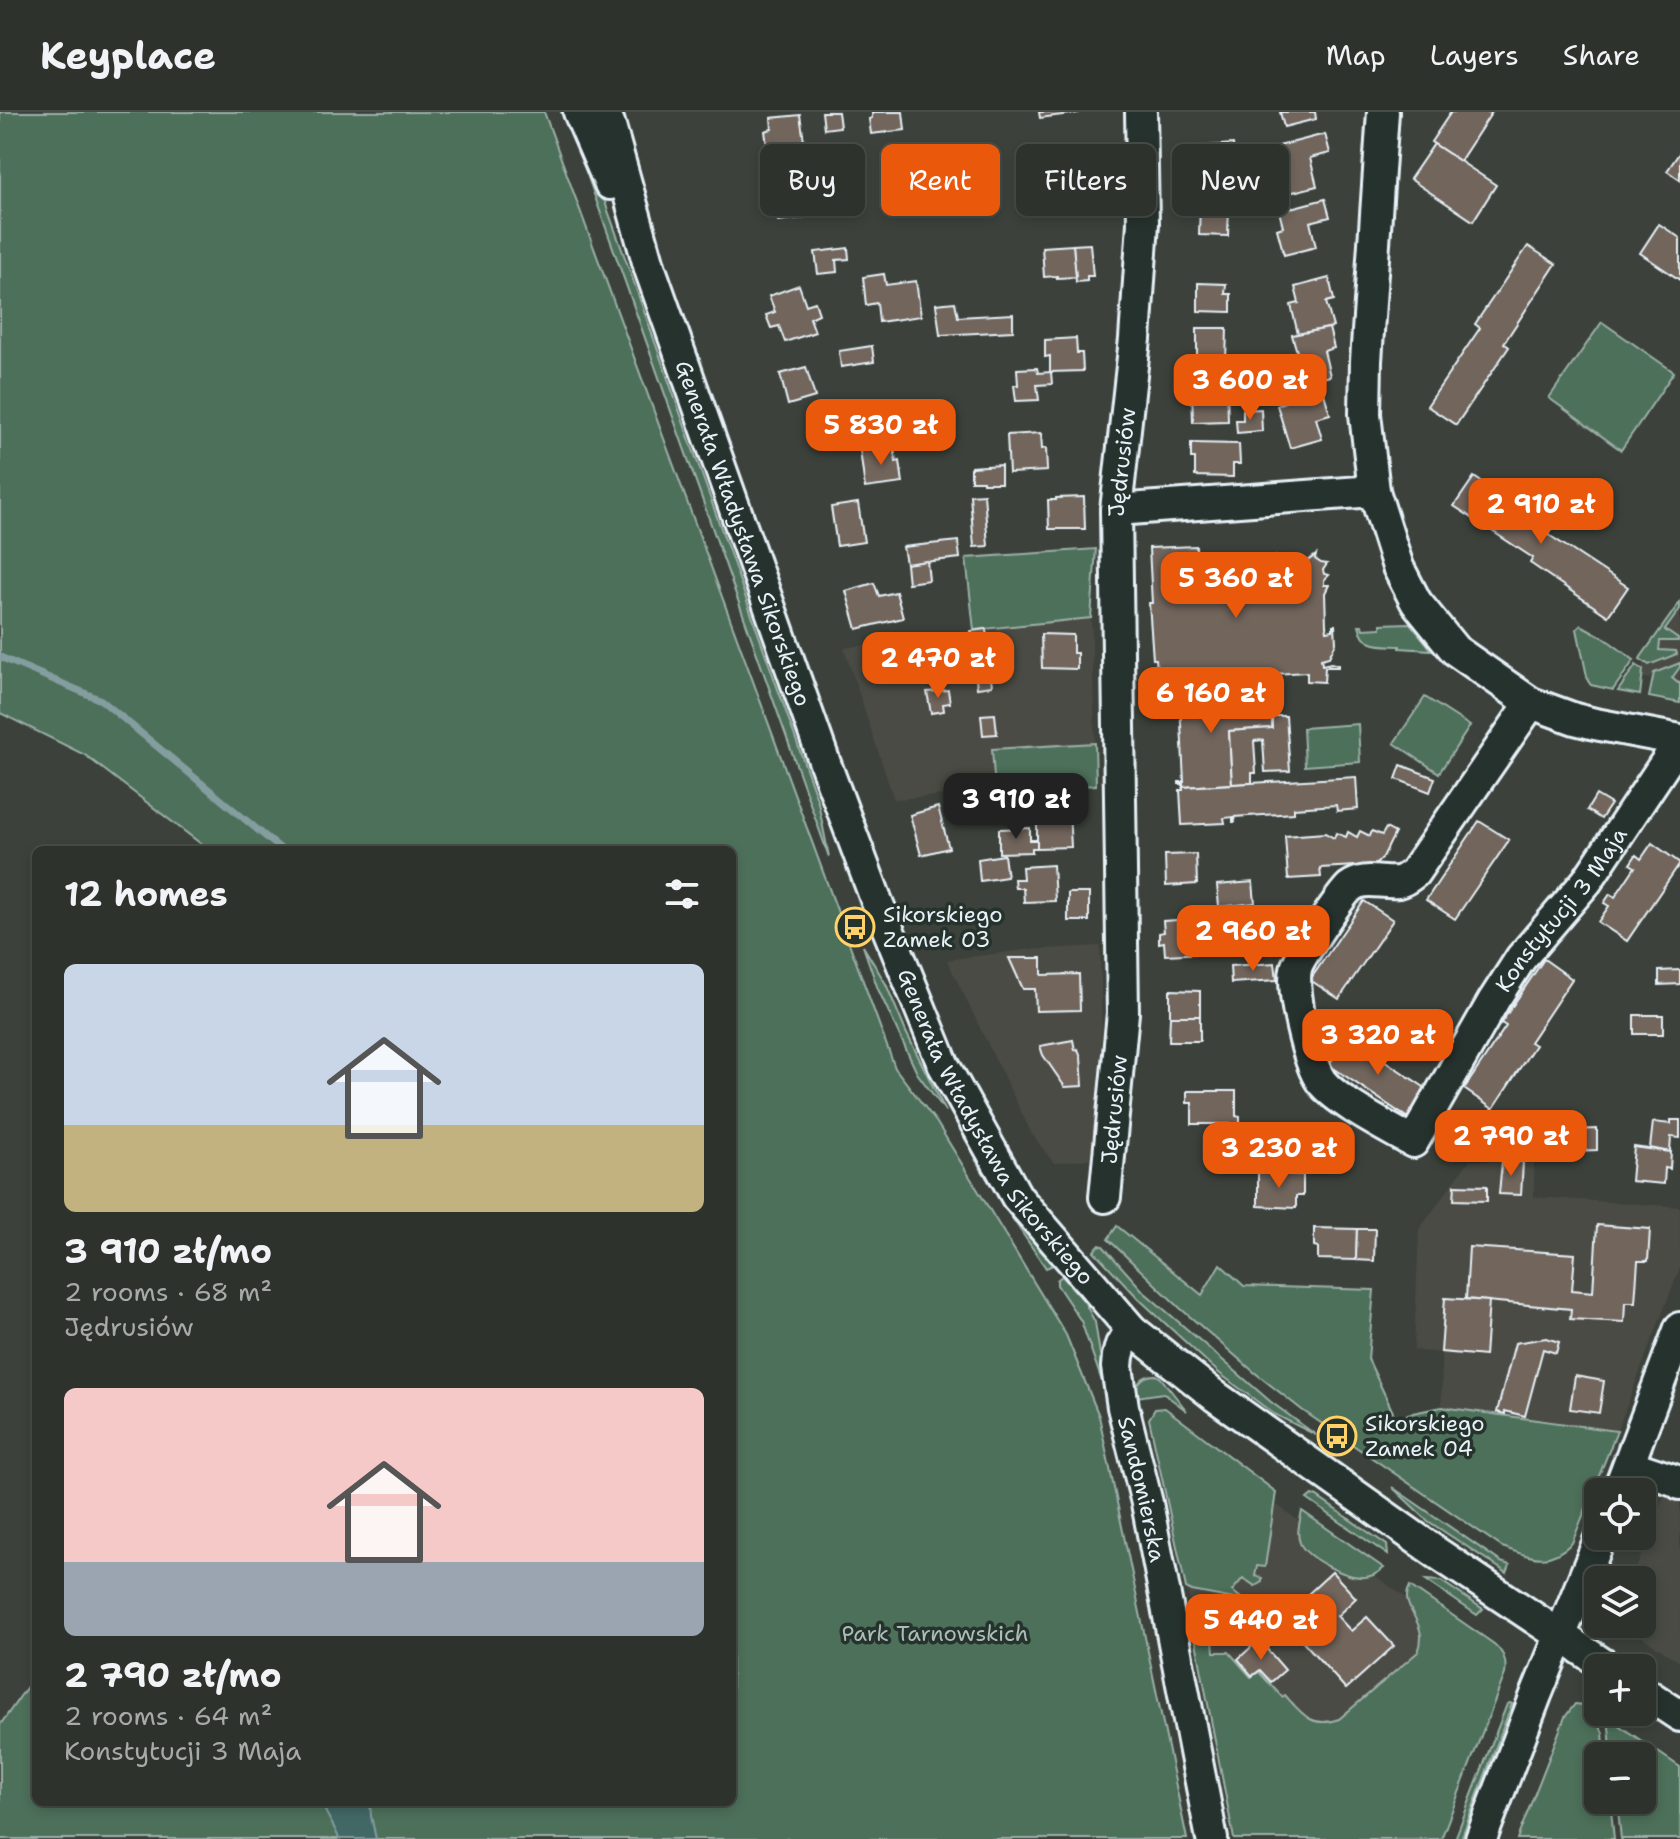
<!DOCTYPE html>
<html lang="en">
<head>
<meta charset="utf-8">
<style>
  :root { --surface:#2d322c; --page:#393e38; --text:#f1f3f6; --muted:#a7aaa9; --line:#484d48; --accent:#ea580c }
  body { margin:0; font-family:"Shantell Sans",sans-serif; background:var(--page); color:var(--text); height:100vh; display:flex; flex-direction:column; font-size:30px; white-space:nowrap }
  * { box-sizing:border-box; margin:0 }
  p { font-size:26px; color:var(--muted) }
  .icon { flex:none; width:44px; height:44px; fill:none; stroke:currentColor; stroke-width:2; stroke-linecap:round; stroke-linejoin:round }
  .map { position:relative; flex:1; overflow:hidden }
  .drawer { position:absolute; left:32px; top:734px; width:704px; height:960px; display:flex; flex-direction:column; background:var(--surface); border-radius:12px; box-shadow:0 4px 12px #0003,0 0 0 2px var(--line) }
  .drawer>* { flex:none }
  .hud { position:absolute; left:760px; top:32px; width:760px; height:72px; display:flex; gap:16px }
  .buttons { position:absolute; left:1584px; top:1366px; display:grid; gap:16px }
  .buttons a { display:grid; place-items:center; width:72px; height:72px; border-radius:12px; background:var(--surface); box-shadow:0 4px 12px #0003,0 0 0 2px var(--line); font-size:40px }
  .price { position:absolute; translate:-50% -68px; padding:0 18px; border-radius:16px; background:var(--accent); color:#fff; font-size:26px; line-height:52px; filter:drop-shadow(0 2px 4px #0008) }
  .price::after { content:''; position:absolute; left:50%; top:48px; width:24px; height:18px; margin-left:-12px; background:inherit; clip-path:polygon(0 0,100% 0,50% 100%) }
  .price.active { background:#222; color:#fff }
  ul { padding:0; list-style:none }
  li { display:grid; align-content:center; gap:16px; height:424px; padding:0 32px }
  li span { display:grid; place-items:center; height:248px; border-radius:12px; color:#555 }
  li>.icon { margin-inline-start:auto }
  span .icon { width:144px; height:144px; fill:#fffc; stroke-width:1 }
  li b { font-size:34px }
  h2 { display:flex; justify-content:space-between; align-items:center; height:96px; padding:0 32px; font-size:34px }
  .pill { padding:0 28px; border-radius:12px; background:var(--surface); box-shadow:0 4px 12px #0003,0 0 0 2px var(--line); font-size:28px; line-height:72px }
  .pill.active { background:var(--accent); color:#fff }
  header { display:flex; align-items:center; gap:48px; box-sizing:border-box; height:112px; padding:0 40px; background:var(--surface); border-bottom:2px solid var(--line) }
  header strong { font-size:38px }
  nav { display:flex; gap:44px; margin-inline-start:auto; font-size:28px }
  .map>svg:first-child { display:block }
  .built { fill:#4c4c45 }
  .green { fill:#4e6f5a; stroke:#9bb0a9; stroke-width:2 }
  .water { fill:#426765; stroke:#849ea0; stroke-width:2 }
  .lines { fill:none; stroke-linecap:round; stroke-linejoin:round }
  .stream { stroke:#849ea0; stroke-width:7 }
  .building { fill:#71655c; stroke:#e8f1f8; stroke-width:2 }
  .minor-casing { stroke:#e8f1f8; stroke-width:36 }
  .minor { stroke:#26332d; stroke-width:30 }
  .labels { text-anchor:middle; stroke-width:7; stroke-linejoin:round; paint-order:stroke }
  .street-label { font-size:22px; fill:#e8f1f8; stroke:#26332d }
  .poi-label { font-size:22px; fill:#e8f1f8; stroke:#26332d; text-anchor:start }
  .park-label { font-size:22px; fill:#aabdb9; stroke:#26332d }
</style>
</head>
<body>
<header>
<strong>Keyplace</strong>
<nav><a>Map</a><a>Layers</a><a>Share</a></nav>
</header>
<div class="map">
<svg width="1680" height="1727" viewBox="0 0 1680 1727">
  <rect width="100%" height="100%" fill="#3c423b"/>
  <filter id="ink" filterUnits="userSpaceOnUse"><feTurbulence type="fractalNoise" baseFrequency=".0125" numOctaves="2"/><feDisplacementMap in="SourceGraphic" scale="16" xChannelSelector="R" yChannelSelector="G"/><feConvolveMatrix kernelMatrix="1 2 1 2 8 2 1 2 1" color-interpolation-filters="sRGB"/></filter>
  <g filter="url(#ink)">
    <!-- built -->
    <g class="built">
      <path d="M1680,499V573L1636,564Z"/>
      <path d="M1091,506L1095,631L992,637L995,679L894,687L844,536L974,518Z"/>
      <path d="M1100,834L1102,917L1092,1046L1054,1051L1032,1022L947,848L1026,838Z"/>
      <path d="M1469,1049H1534V1085L1680,1095V1155L1617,1319L1442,1295L1441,1241L1414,1238L1419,1118Z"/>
      <path d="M1175,1320L1477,1537L1325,1641L1208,1593L1161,1329Z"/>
      <path d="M1665,1381L1680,1391V1550L1633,1519L1630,1512H1642V1468H1632Z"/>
    </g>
    <!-- green -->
    <g class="green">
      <path d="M0,0H544L895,956L937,1011L1066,1223L1099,1304L1187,1727H0V1613L36,1562V1690H732V738H209L85,643L0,601Z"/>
      <path d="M561,0H570L589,46L628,154L818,690L829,745L584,54Z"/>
      <path d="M1602,210L1674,260L1621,338L1549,286Z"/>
      <path d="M1096,437L1091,506L974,518L966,446Z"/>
      <path d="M1680,490V497L1665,518L1678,527V529H1660L1659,538L1676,539L1677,542L1649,553L1640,547L1641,545Z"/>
      <path d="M1410,511L1432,538L1400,536V534C1380,533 1364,536 1359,513H1362L1363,517L1381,516V512Z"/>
      <path d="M1581,513L1603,525L1634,548L1613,578L1591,573L1588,569L1577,517Z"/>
      <path d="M1680,551V555L1672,566L1678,571L1680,570V591L1649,585L1654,561Z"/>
      <path d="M1636,553L1643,558L1640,583L1618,579Z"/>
      <path d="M1425,585L1470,614L1439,661L1394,631Z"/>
      <path d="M1358,612L1360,650L1305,654L1303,616Z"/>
      <path d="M1095,631L1096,673L995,679L992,637Z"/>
      <path d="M863,834L886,872L906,920L946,1000L917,961L878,877Z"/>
      <path d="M975,1047L999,1083L1053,1153L1046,1156L1044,1153L999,1087Z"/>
      <path d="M1117,1114L1202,1183L1220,1152L1244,1174L1374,1178L1368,1247L1398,1311L1408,1302L1442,1295L1617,1319L1572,1431C1546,1455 1532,1445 1502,1435L1302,1298L1254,1260L1180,1196L1108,1127Z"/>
      <path d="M1099,1133L1103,1134L1144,1180L1271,1290L1316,1323L1274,1302L1219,1261L1140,1188L1094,1139Z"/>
      <path d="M1062,1164L1084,1189L1095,1210L1106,1281L1081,1209L1057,1173V1168Z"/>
      <path d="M1156,1263L1160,1265L1187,1299L1163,1281L1137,1285L1135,1279C1139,1268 1144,1263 1156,1263Z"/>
      <path d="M1165,1296L1276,1380L1265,1455L1257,1454L1255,1464L1262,1466V1470L1255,1474L1243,1466L1232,1479L1245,1489L1192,1479L1186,1476L1149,1307L1155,1297Z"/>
      <path d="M1392,1375L1501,1450L1510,1453L1507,1461L1428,1409Z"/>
      <path d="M1312,1383L1317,1385L1387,1433L1388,1443L1307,1387Z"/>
      <path d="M1302,1399L1384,1456C1377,1462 1370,1466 1361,1465C1345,1465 1306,1446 1300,1431C1296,1421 1300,1409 1302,1399Z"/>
      <path d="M1426,1468L1441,1469L1483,1497L1477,1503Z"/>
      <path d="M1410,1474L1494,1532C1504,1541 1507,1549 1505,1562L1441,1727H1234L1191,1504L1229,1513L1212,1515L1214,1540H1229L1251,1565L1259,1560L1282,1585L1285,1583C1302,1602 1312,1617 1339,1607L1418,1540C1431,1509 1397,1497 1410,1474Z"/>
      <path d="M1510,1591L1512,1592L1461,1727H1455L1507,1592Z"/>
      <path d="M1575,1592L1591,1594L1603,1621L1605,1644H1598V1688H1610L1614,1727H1517L1565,1605Z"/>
      <path d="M1608,1606L1680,1655V1727H1621L1617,1688H1642V1644H1612Z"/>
    </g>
    <!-- water -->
    <path class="water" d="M322,1690H370L371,1704L376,1727H339C335,1713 325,1704 322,1690Z"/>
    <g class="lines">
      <!-- stream -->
      <path class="stream" d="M0,545L101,588L282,738"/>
    </g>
    <!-- building -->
    <g class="building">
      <path d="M822,0H838L840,15L824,17Z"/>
      <path d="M872,0H903L905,18L871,22L869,7L872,6Z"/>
      <path d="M1039,0H1077L1078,1L1040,6Z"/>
      <path d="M1280,0H1315L1316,7L1284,15Z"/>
      <path d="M1451,0H1492L1460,49L1431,30Z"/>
      <path d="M800,3L805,35L768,41L765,19L772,17L771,6Z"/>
      <path d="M1325,22L1330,41L1310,46L1317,74L1285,82L1277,55L1284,54L1279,34Z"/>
      <path d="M1233,32L1235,48L1228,49L1230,70L1194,72L1193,56L1196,55L1195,35Z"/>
      <path d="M1434,32L1496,73L1473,109L1410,67Z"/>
      <path d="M1680,40V68L1667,59Z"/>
      <path d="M1083,46L1087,81L1052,85L1048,51Z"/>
      <path d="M804,72L806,86L810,85L811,94L802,95L803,106L778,109L774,76Z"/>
      <path d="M1325,87L1330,105L1310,110L1316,135L1284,143L1277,117L1283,115L1279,99Z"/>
      <path d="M1200,90L1229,91L1228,124L1199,123Z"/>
      <path d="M1659,112L1680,126V168L1640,141Z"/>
      <path d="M1090,132L1093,164H1087V169L1076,170L1073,133Z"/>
      <path d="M1073,133L1076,165L1057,166V164L1044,165L1042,135Z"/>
      <path d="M1528,134L1556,152L1504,231L1509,235L1456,313L1427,294L1480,216L1475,212Z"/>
      <path d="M848,136L849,147L836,148L837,160L818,162L815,140Z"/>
      <path d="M884,162L886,173L916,169L921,204L879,210L877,191L866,193L863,165Z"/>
      <path d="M1329,166L1334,188L1326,190L1333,215L1298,222L1291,193L1299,191L1295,175Z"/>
      <path d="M1198,171L1226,172L1225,182H1231V200L1198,199Z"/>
      <path d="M799,173L806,193L815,190L819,202L810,206L815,220L785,230L779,214L771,216L766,203L775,200L769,184Z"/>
      <path d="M955,190L958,205L1013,202V219L940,223L936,192Z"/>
      <path d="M1197,216H1227L1226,249H1197Z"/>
      <path d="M1329,216L1334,236L1324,239L1330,264L1297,272L1288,242L1297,240L1292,223Z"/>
      <path d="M1076,226L1077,241H1082L1083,259L1050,260V244L1045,245V228Z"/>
      <path d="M872,234L874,250L841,255L839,239Z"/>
      <path d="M806,255L815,285L788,293L780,262Z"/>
      <path d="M1037,256L1038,261L1051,260L1052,272L1037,273L1039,288L1016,289L1014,273H1018L1017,257Z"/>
      <path d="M1192,277H1227L1228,309L1193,310Z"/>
      <path d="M1323,278L1330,302L1316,306L1322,327L1290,336L1277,293L1299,284Z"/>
      <path d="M1261,297L1262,319L1237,321L1236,308H1243V298Z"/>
      <path d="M1041,321L1042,337L1046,336L1047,359L1009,361L1007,323Z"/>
      <path d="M1191,331L1239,332L1240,352H1233V365L1195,364V346H1191Z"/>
      <path d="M894,334L896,350L900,349L903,371L865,376L860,338Z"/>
      <path d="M1001,353V371H983V369H971V355Z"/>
      <path d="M1474,365L1552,417L1549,423L1628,475L1608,504L1530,451L1533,446L1454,394Z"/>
      <path d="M984,382L988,434L974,435L970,383Z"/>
      <path d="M1084,385L1085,417H1049L1048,388H1056V386Z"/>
      <path d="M858,391L864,430L837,434L831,395Z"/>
      <path d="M958,429L960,446L906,452L903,435Z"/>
      <path d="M1196,434L1197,459L1213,449L1212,453L1218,458L1234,447L1233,452L1238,457L1254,447L1259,456L1275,445L1274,449L1280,455L1296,444L1294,448L1301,454L1316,443L1315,447L1321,451L1327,452L1323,458L1324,462L1329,463L1324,468V473H1329L1325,481L1326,513L1327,519L1333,518V513H1335L1336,531L1329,545L1321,547L1322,553L1331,551L1338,553V555H1325L1324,570L1307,569V560L1226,565V573L1183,576V590L1180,591V587L1177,588L1176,576L1158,570L1156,547H1153L1149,491H1152L1149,436Z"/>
      <path d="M927,449L929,468L908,471L906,452Z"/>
      <path d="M874,471L879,484L896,480L903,506L857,517L846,479Z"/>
      <path d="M986,517L992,574L977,576L971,519Z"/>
      <path d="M1041,522L1073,523V541H1077V557L1042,556Z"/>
      <path d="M1226,573L1228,598L1245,597V604H1272V616L1229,619L1232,672L1183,675V672H1179V670H1184L1180,591L1183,590V576Z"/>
      <path d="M948,578L950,591L943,592L944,599L931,601L927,580Z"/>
      <path d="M995,602L997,622L983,623L981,603Z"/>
      <path d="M1272,604H1286L1290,659L1265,660L1263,628L1254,629L1256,661H1252V671L1232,672L1229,619L1272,616Z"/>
      <path d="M1401,653L1435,666L1430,680L1396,667Z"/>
      <path d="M1356,665L1358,697L1337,699L1336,693L1294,696V701L1234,705L1235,710H1233V705L1224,706L1225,711L1182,713L1180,678H1183V675Z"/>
      <path d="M1596,683L1611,692L1601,707L1587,698Z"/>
      <path d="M938,695L949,736L921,743L910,703Z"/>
      <path d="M1069,699L1071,735L1037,736V700Z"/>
      <path d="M1479,709L1509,728L1455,807L1426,788Z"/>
      <path d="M1030,716V728H1037V736H1032V740L999,741V717Z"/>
      <path d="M1386,716L1395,721L1383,745L1375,753L1320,756L1321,765L1288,767L1285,724L1325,721L1334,726L1336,721L1346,725L1348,720L1357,725L1360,719L1370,724L1372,719L1382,723Z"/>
      <path d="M1652,731L1680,751L1627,829L1598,810L1609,794L1604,791L1610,782L1615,785L1635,755L1630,752L1636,743L1641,747Z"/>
      <path d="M1196,742L1197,772L1166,774L1165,743Z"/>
      <path d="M1004,743L1007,765L980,769L978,747Z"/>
      <path d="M1053,753L1055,789L1024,790L1023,776H1015L1014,767H1023L1022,755Z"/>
      <path d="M1253,770L1255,791L1219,795L1217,773Z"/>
      <rect x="1068" y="781" width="21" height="28"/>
      <path d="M1364,789L1393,808L1339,887L1310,868Z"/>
      <path d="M1208,806L1209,819H1204L1205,841L1165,843L1164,830L1159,831V821L1164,820L1163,809Z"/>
      <path d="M1009,846H1042V863L1079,862L1080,898L1036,899L1035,877H1023Z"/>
      <path d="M1544,847L1572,867L1530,930L1535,933L1493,997L1464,977L1506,914L1501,911Z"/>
      <path d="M1275,851L1277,868L1231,871L1230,854Z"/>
      <path d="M1680,858V872L1659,873V859Z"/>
      <path d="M1170,878L1200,879V904H1170Z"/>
      <rect x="1634" y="903" width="29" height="19"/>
      <path d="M1170,904H1200V929H1169Z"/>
      <path d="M1348,924L1427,977L1408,1006L1329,953Z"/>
      <path d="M1073,928L1075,938L1078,937L1081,945L1083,974L1065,975L1043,943L1040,934Z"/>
      <path d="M1187,979H1236V1004L1240,1005V1012H1192V991H1187Z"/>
      <path d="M1671,1008H1680V1026L1671,1025L1670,1040L1650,1036L1653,1010L1671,1012Z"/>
      <path d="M1597,1017V1038L1574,1039L1573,1018Z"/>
      <path d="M1256,1028L1295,1029V1045H1301L1302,1063L1262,1061V1045H1255Z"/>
      <path d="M1634,1035L1671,1040L1670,1057L1665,1056L1664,1072L1631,1069Z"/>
      <path d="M1502,1049L1523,1050L1521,1083L1499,1082Z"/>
      <path d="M1258,1060L1303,1063V1084H1296V1096L1258,1094Z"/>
      <path d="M1455,1073L1487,1074V1089L1454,1088Z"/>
      <path d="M1597,1113L1650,1117L1648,1149H1638L1635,1190H1625L1624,1210L1570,1207L1571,1197L1466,1187L1469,1135L1575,1142L1572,1178L1593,1180Z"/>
      <path d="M1314,1116L1357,1117L1356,1148L1318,1147V1135L1314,1134Z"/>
      <path d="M1357,1117H1375L1374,1149L1356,1148Z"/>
      <path d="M1445,1186L1489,1189L1485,1244L1441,1240Z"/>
      <path d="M1546,1226L1559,1230L1556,1241L1543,1237L1525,1304L1505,1299V1302L1497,1300L1515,1231Z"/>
      <path d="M1575,1264L1604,1269L1599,1301L1570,1297Z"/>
      <path d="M1332,1460L1356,1486L1337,1504L1351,1519L1367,1505L1394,1534L1346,1577L1282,1506Z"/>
      <path d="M1259,1528L1285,1558L1271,1570L1260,1558L1252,1564L1238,1547Z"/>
    </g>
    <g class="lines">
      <defs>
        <g id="minor">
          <path d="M579,0L610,72"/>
          <path id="s1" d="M604,0L609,11L650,157L826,654L877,790L943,952L1017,1085L1132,1218L1215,1284L1437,1441L1609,1556"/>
          <path d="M1383,0L1366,249L1365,302L1374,379L1398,455L1416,490L1455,538L1531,591L1575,607L1595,612L1680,628"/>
          <path d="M1116,398L1374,379"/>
          <path id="s2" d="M1531,591L1414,761C1409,765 1403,769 1398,770C1381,772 1364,764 1350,775C1341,783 1298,846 1296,857C1291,879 1308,951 1321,969C1337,990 1389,1016 1413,1030L1494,888L1521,846L1587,769L1680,629"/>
          <path id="s3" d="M1105,1085L1123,901L1116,398L1135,227L1143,111L1141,0"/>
          <path id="s4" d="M1132,1218L1121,1233L1118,1244L1117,1255L1123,1295L1147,1391L1212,1727"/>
          <path d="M1629,1353L1677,1369L1680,1372"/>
          <path d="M1618,1380L1680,1216"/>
          <path d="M1642,1579L1680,1604"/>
          <path d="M1481,1727L1536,1583L1601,1424"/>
        </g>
      </defs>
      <!-- minor casing -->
      <use href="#minor" class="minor-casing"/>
      <!-- minor -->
      <use href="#minor" class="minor"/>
    </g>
  </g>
  <!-- icons -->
  <defs>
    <symbol id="bus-ring" viewBox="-11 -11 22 22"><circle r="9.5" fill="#26332d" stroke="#ffd166" stroke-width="1.5"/><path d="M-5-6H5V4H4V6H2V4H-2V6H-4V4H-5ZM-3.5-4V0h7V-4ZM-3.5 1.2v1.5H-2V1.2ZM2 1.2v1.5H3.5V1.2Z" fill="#ffd166"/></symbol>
  </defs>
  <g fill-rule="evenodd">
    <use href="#bus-ring" x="833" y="793" width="44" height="44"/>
    <use href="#bus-ring" x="1315" y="1302" width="44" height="44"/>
  </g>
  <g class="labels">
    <!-- street labels -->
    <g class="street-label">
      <text dy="8" stroke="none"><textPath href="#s3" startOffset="736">Jędrusiów</textPath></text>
      <text dy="8" stroke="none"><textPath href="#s1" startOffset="444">Generała Władysława Sikorskiego</textPath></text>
      <text dy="8" stroke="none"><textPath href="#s2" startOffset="876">Konstytucji 3 Maja</textPath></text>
      <text dy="8" stroke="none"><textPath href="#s3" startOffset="88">Jędrusiów</textPath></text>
      <text dy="8" stroke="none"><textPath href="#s1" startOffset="1092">Generała Władysława Sikorskiego</textPath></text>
      <text dy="8" stroke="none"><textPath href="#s4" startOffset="166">Sandomierska</textPath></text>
    </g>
    <!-- poi labels -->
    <g class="poi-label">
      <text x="883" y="810">Sikorskiego<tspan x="883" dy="25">Zamek 03</tspan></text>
      <text x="1365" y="1319">Sikorskiego<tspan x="1365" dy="25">Zamek 04</tspan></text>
    </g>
    <!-- park labels -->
    <g class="park-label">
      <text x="935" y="1529">Park Tarnowskich</text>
    </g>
  </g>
</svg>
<div class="buttons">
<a><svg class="icon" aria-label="locate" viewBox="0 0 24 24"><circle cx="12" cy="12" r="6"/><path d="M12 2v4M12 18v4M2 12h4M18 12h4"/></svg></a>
<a><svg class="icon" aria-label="layers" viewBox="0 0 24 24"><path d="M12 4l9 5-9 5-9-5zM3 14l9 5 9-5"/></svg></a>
<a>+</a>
<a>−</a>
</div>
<b class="price" style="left:1250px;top:310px">3 600 zł</b>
<b class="price" style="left:881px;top:355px">5 830 zł</b>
<b class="price" style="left:1541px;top:434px">2 910 zł</b>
<b class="price" style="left:1236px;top:508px">5 360 zł</b>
<b class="price" style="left:938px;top:588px">2 470 zł</b>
<b class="price" style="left:1211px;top:623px">6 160 zł</b>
<b class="price active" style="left:1016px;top:729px">3 910 zł</b>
<b class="price" style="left:1253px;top:861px">2 960 zł</b>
<b class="price" style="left:1378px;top:965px">3 320 zł</b>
<b class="price" style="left:1511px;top:1066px">2 790 zł</b>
<b class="price" style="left:1279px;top:1078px">3 230 zł</b>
<b class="price" style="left:1261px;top:1550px">5 440 zł</b>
<div class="hud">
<a class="pill">Buy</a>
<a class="pill active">Rent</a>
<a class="pill">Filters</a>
<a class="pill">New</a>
</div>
<section class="drawer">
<h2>12 homes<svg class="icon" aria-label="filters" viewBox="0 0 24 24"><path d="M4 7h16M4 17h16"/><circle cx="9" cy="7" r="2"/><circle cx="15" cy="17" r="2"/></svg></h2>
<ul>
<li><span style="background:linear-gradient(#c9d6e8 65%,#c2b280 0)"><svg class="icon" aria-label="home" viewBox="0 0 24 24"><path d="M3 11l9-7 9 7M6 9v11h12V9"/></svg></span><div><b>3 910 zł/mo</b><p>2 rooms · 68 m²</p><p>Jędrusiów</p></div></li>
<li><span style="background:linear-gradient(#f6c9c9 70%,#9aa5b1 0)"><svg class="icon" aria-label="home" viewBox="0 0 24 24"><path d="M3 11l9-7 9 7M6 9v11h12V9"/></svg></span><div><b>2 790 zł/mo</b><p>2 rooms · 64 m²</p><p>Konstytucji 3 Maja</p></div></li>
</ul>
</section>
</div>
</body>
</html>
